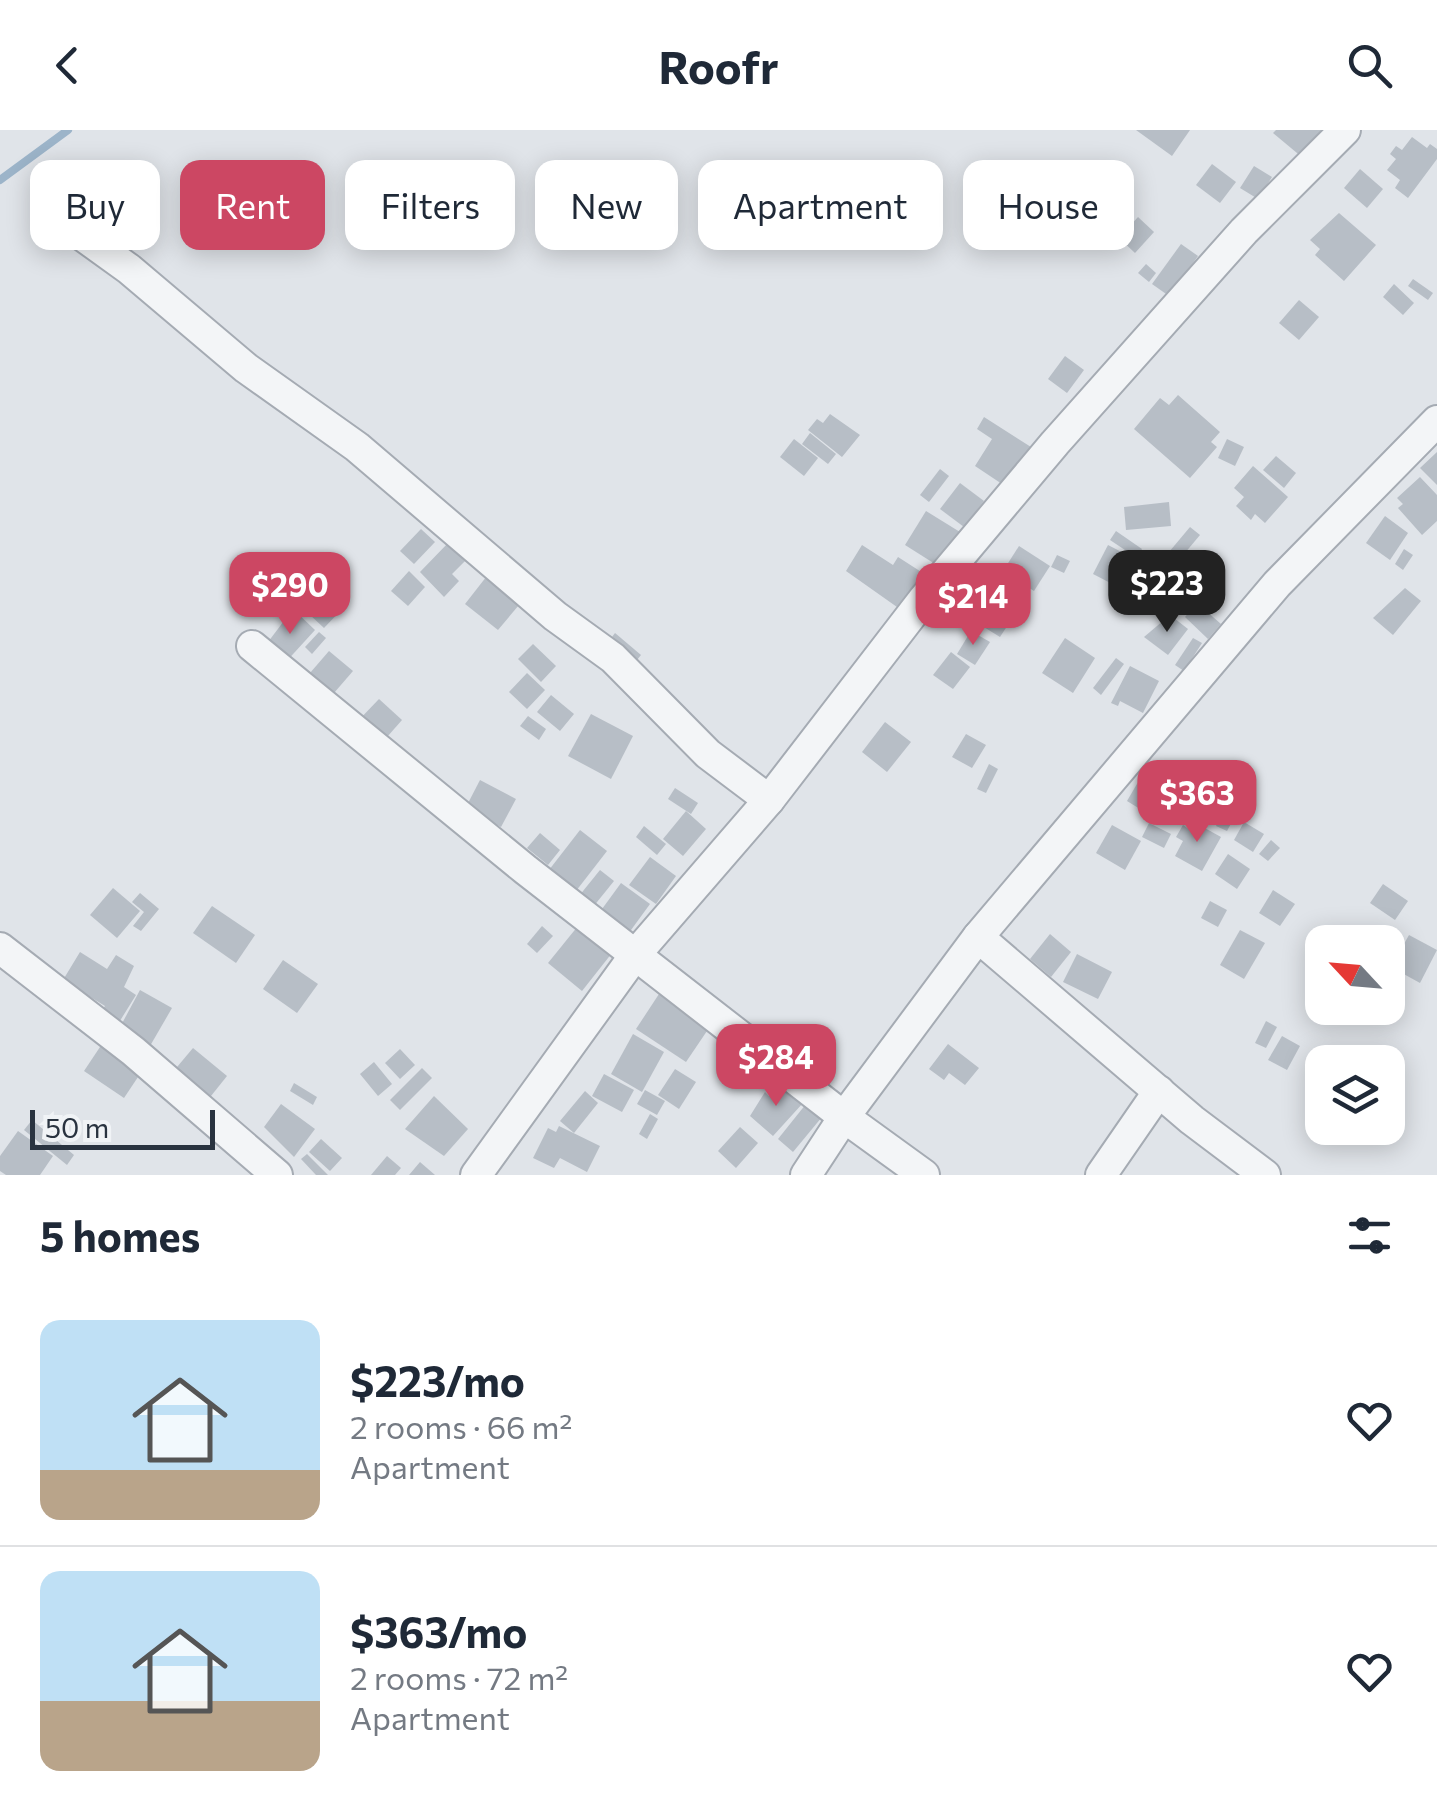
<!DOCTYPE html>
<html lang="en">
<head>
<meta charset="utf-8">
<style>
  :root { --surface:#fff; --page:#f2f2f3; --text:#1f2937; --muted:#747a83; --line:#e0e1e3; --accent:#cc4763 }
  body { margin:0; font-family:Commissioner,sans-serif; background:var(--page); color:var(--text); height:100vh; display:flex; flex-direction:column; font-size:38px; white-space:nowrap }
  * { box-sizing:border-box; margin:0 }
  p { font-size:32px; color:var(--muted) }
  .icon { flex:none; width:55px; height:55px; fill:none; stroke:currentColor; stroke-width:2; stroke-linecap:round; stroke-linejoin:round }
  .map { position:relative; height:1045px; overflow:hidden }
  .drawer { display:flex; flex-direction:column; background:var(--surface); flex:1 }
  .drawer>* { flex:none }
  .hud { position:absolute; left:30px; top:30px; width:1378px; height:90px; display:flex; gap:20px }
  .needle { width:65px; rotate:296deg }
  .controls { position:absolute; left:1305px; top:795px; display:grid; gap:20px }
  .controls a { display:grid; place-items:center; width:100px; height:100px; border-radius:20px; background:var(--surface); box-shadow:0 5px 25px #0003; font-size:50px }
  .scale { position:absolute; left:30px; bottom:25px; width:185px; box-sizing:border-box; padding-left:10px; border:5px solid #293340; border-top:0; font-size:28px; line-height:35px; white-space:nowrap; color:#293340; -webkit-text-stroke:8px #f0f3f6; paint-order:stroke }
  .price { position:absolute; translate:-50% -85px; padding:0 22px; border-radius:20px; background:var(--accent); color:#fff; font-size:32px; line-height:65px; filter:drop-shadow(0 2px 5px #0008) }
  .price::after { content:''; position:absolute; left:50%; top:60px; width:30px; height:22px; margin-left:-15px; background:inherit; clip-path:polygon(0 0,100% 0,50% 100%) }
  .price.selected { background:#222; color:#fff }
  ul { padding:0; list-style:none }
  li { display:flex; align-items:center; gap:30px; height:250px; padding:0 40px }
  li+li { border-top:2px solid var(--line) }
  li span { display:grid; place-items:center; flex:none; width:280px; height:200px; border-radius:20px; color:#555 }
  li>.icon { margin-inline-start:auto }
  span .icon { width:120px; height:120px; fill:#fffc; stroke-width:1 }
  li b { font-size:42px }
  h2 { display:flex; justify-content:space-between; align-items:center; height:120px; padding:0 40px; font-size:42px }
  .tag { padding:0 35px; border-radius:20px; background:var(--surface); box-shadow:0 5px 25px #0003; font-size:35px; line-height:90px }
  .tag.selected { background:var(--accent); color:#fff }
  header { display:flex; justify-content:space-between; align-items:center; height:130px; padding:0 40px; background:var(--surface); font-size:45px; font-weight:700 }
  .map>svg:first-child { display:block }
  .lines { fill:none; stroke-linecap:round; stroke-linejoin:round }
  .stream { stroke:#9cb4c9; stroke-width:8 }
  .building { fill:#b7bec6 }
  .minor-casing { stroke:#a5abb3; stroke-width:34 }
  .minor { stroke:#f3f5f7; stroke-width:30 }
</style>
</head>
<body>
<header><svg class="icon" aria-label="back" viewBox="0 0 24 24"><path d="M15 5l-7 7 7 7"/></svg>Roofr<svg class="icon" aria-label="search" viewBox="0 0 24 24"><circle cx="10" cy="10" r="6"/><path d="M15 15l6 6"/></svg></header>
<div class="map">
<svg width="1437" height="1045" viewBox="0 0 1437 1045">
  <rect width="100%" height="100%" fill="#e0e4e9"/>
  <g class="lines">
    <!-- stream -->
    <path class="stream" d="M0,50L68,0"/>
  </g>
  <!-- building -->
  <g class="building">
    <path d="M1136,0H1190L1172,26Z"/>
    <path d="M1276,0H1326L1303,28L1273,3Z"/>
    <path d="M1412,7L1427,18L1430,14L1437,19V29L1408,68L1395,58L1400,50L1387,40L1396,29L1390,24L1396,16L1402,20Z"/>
    <path d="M1212,34L1236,52L1220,73L1196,55Z"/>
    <path d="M1254,36L1272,47L1258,69L1240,58Z"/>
    <path d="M1360,39L1383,59L1367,78L1344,58Z"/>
    <path d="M1339,83L1376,115L1344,151L1315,125L1320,119L1310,110Z"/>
    <path d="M1138,87L1154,102L1135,123L1119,108Z"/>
    <path d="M1181,114L1198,126L1169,166L1152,154Z"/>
    <path d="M1146,134L1156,143L1149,152L1138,143Z"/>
    <path d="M1413,149L1433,163L1428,170L1408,156Z"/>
    <path d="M1394,154L1414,173L1403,185L1383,167Z"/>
    <path d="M1299,170L1319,187L1299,210L1279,193Z"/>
    <path d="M1065,226L1084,240L1067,263L1048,249Z"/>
    <path d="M1178,265L1220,302L1211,312L1217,317L1190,348L1134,299L1160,268L1169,275Z"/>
    <path d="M830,284L860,305L842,327L808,300L817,289L823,293Z"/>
    <path d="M984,287L1031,317L1005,356L975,336L992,309L977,299Z"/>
    <path d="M810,303L836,324L828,334L802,314Z"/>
    <path d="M794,309L818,328L804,346L780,327Z"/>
    <path d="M1227,309L1244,317L1235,336L1218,328Z"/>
    <path d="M1437,322V355L1420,338Z"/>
    <path d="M1276,326L1296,343L1284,358L1263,340Z"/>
    <path d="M1253,336L1288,367L1265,393L1255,384L1251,390L1236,376L1244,367L1234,358Z"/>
    <path d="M940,339L949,346L929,372L920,365Z"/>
    <path d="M1420,347L1437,365V391L1422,405L1398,378L1403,374L1397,368Z"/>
    <path d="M960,353L984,371L964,397L940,379Z"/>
    <path d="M1169,372L1171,396L1126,400L1124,377Z"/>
    <path d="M926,381L960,402L943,439L905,415Z"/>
    <path d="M1385,386L1408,403L1390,430L1366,413Z"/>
    <path d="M1190,397L1200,405L1174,436L1164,428Z"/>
    <path d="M421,399L435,412L414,434L400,421Z"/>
    <path d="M1116,401L1142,419L1137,428L1110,410Z"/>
    <path d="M449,412L467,429L452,444L459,451L444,467L420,442Z"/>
    <path d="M862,415L893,435L898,427L926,445L908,478L900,473L897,477L846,441Z"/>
    <path d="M1108,415L1139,431L1124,460L1093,444Z"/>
    <path d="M1019,416L1050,436L1034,461L1003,441Z"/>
    <path d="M1404,419L1413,425L1403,440L1395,434Z"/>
    <path d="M1146,423L1162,438L1157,443L1140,429Z"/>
    <path d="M1057,425L1070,431L1064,443L1051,437Z"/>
    <path d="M1184,434L1195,444L1166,478L1147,463L1168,437L1176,443Z"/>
    <path d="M409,441L425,457L408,476L391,461Z"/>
    <path d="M490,442L524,469L498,500L465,474Z"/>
    <path d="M986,454L1021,475L1000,507L966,486Z"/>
    <path d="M1405,458L1421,471L1393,505L1373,488Z"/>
    <path d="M328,463L344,477L324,498L309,484Z"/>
    <path d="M1197,473L1221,494L1208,509L1185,487Z"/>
    <path d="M293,479L315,500L284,534L265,516Z"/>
    <path d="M1170,485L1188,499L1168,525L1144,507Z"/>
    <path d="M971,501L990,512L975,535L957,524Z"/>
    <path d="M319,502L326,508L312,524L305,517Z"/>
    <path d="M615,503L641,525L632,536L606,515Z"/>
    <path d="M1065,508L1095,528L1073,563L1042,543Z"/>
    <path d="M1193,508L1202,513L1184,541L1175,535Z"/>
    <path d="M533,514L556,536L541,552L518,529Z"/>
    <path d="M329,521L353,541L334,563L310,543Z"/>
    <path d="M951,522L970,537L953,559L933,545Z"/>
    <path d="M1116,528L1124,534L1101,565L1093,558Z"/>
    <path d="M1130,536L1159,551L1143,583L1120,571L1118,576L1111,573Z"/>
    <path d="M527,543L545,560L527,579L509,562Z"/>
    <path d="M551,565L574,584L560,601L537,582Z"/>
    <path d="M379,569L402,590L380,615L356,593Z"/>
    <path d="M591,584L633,606L611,649L568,626Z"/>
    <path d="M528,586L546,599L539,610L520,596Z"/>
    <path d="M885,592L911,612L887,642L862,622Z"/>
    <path d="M966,604L986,615L972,638L952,627Z"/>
    <path d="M989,634L998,639L986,663L977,659Z"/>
    <path d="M1141,647L1167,664L1153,687L1127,671Z"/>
    <path d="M480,650L516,669L501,697L465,679Z"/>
    <path d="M675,658L698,673L691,684L668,669Z"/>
    <path d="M1184,673L1195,678L1188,693L1176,688Z"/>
    <path d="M1224,680L1235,686L1227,701L1216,696Z"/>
    <path d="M686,681L706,699L683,726L663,709Z"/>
    <path d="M1194,692L1221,707L1202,741L1175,726L1183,711L1176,707L1183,695L1190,700Z"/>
    <path d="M1244,692L1264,704L1253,722L1234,710Z"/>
    <path d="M1149,693L1171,704L1164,718L1142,707Z"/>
    <path d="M1112,695L1141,711L1125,740L1096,723Z"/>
    <path d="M644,696L666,714L657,725L636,707Z"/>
    <path d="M580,700L607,721L576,761L549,740Z"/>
    <path d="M540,703L560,720L548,735L527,718Z"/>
    <path d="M1271,710L1280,718L1268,731L1259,724Z"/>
    <path d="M1228,724L1250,739L1237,759L1215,744Z"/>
    <path d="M650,727L676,746L656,774L629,755Z"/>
    <path d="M600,740L614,751L593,777L579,766Z"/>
    <path d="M621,753L650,774L623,811L594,790Z"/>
    <path d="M1383,754L1408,771L1395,790L1370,773Z"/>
    <path d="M113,758L140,781L117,808L90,785Z"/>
    <path d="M1273,760L1295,774L1280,796L1259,783Z"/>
    <path d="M140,763L159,779L141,801L133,796L144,782L132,772Z"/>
    <path d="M1210,771L1227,780L1218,797L1201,788Z"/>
    <path d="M212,776L255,805L236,833L193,803Z"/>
    <path d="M542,796L553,806L537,823L527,814Z"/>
    <path d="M578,796L612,823L582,861L548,833Z"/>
    <path d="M1240,800L1265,813L1244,849L1220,835Z"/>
    <path d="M1050,804L1071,822L1051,847L1030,829Z"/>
    <path d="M1409,805L1437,820L1420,853L1391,837Z"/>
    <path d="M80,822L107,839L116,825L134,836L124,857L136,865L118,894L100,883L105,876L63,850Z"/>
    <path d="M1077,824L1112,842L1098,869L1063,852Z"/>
    <path d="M283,830L318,854L297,883L263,859Z"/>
    <path d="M140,860L172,878L150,916L119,899Z"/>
    <path d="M659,864L709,898L686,932L636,899Z"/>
    <path d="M1266,891L1277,897L1266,918L1255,913Z"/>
    <path d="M633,904L664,922L642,962L611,944Z"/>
    <path d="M1282,906L1300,916L1287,940L1268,930Z"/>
    <path d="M106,908L146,935L124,968L84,941Z"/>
    <path d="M948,914L979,938L965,955L949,943L944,950L929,939Z"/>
    <path d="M193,918L227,946L207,971L172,943Z"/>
    <path d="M400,919L415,935L400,949L385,933Z"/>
    <path d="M374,932L392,954L378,966L360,944Z"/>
    <path d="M422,938L432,948L400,980L390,970Z"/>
    <path d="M675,939L696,952L679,979L658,965Z"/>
    <path d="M604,944L634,960L622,982L592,966Z"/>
    <path d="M294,953L317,967L313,975L290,961Z"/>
    <path d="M780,953L803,973L773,1006L750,986L765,962L769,966Z"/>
    <path d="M645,960L665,971L657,985L637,974Z"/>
    <path d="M585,961L598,973L574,1003L560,991Z"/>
    <path d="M434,966L468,999L444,1026L405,999Z"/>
    <path d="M281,974L315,999L294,1027L264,997Z"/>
    <path d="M806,974L822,987L793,1022L778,1009Z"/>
    <path d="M650,984L658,989L647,1009L639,1004Z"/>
    <path d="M32,990L74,1025L67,1035L24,1000Z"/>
    <path d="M559,996L600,1016L587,1042L560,1028L554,1038L533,1028L548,998L556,1002Z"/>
    <path d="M740,997L758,1013L736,1038L718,1021Z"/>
    <path d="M18,1001L53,1026L40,1045H6L0,1041V1026Z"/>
    <path d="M321,1009L342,1028L330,1041L309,1022Z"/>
    <path d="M307,1024L328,1045H316L301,1029Z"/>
    <path d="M387,1026L401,1038L395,1045H371Z"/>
    <path d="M420,1032L435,1045H409Z"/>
  </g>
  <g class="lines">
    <defs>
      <g id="minor">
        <path d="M61,90L129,139L246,238L357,317L555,486L613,528L708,624L769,670"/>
        <path d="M252,516L526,740L844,987L978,807L1277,454L1437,291"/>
        <path d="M978,807L1192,990L1265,1045"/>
        <path d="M0,818L133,921L277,1045"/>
        <path d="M476,1045L635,825L769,670L923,470L1055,313L1244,101L1345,0"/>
        <path d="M806,1045L844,987L924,1045"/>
        <path d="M1101,1045L1159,961"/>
      </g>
    </defs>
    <!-- minor casing -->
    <use href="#minor" class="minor-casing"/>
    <!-- minor -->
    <use href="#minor" class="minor"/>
  </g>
</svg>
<div class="controls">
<a><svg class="needle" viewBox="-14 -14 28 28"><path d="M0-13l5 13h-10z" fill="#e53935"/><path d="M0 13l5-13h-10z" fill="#747a83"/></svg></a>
<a><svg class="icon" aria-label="layers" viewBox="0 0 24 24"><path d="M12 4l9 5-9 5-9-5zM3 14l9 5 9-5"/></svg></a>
</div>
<div class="scale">50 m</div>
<b class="price selected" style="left:1167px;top:505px">$223</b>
<b class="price" style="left:290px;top:507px">$290</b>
<b class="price" style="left:973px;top:518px">$214</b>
<b class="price" style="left:1197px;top:715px">$363</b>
<b class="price" style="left:776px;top:979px">$284</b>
<div class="hud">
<a class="tag">Buy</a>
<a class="tag selected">Rent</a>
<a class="tag">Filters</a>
<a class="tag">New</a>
<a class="tag">Apartment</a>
<a class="tag">House</a>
</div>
</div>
<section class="drawer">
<h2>5 homes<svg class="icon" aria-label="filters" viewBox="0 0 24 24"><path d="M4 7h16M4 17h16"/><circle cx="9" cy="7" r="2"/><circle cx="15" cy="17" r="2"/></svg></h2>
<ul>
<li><span style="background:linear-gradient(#bfe0f5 75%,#b9a48a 0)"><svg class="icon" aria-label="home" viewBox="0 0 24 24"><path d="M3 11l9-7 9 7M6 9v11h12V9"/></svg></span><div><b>$223/mo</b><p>2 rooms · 66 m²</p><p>Apartment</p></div><svg class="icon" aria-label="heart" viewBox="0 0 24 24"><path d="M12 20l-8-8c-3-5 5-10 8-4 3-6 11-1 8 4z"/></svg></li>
<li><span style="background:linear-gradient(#bfe0f5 65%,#b9a48a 0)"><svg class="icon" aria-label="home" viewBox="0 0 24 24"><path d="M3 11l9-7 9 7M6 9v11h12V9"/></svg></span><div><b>$363/mo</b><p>2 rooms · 72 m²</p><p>Apartment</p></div><svg class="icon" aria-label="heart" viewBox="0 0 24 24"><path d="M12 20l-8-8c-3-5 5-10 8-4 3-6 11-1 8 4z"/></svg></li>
</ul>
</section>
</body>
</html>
